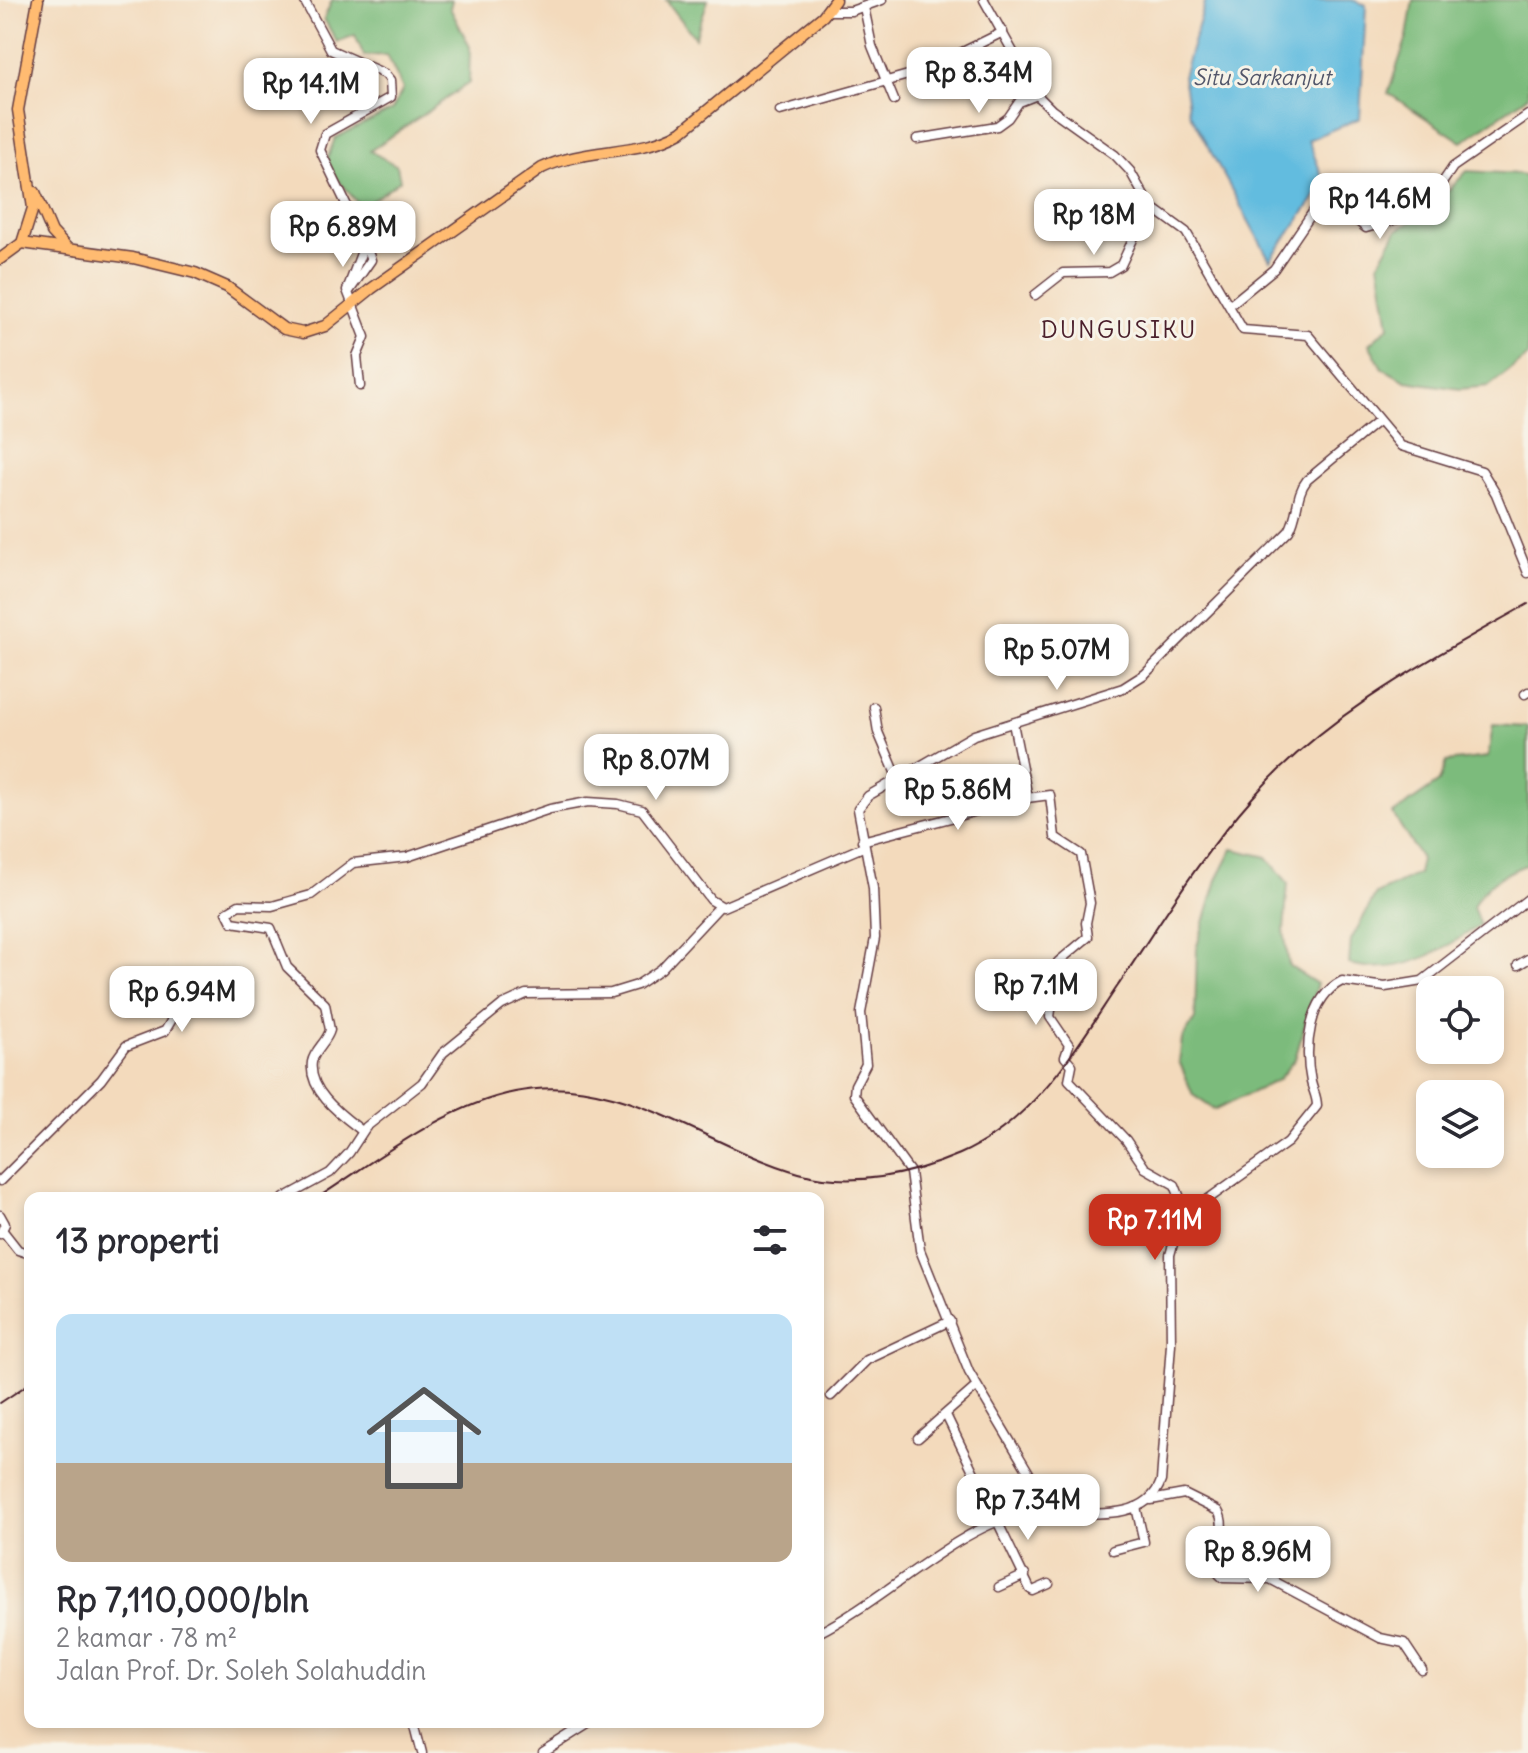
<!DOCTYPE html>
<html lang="id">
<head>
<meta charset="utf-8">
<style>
  :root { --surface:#fff; --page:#f2f2f3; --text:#2b2b33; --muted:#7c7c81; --line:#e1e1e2; --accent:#c8321e }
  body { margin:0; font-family:Delius,sans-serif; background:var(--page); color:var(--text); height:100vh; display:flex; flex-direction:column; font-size:30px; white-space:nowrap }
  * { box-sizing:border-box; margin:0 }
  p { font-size:26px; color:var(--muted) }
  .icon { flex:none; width:44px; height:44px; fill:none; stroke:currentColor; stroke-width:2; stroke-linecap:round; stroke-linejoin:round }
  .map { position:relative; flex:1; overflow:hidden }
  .drawer { position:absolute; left:24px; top:1192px; width:800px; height:536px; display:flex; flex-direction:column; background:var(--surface); border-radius:16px; box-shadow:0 4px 12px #0003 }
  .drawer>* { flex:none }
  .controls { position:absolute; left:1416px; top:976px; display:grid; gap:16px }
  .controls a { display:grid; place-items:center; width:88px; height:88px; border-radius:16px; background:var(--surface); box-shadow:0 4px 12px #0003; font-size:40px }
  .price { position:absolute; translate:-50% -68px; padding:0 18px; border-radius:16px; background:#fff; color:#222; font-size:26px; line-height:52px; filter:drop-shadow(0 2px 4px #0008) }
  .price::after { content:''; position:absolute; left:50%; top:48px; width:24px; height:18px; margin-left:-12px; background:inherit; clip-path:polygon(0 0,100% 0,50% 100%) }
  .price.on { background:var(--accent); color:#fff }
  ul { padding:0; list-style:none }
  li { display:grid; align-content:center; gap:16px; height:424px; padding:0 32px }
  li+li { border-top:2px solid var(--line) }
  li span { display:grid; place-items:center; height:248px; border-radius:16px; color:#555 }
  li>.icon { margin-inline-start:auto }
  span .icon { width:144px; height:144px; fill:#fffc; stroke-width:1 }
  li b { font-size:34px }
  h2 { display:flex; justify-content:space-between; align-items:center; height:96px; padding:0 32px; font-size:34px }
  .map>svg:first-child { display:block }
  .forest { fill:#7cbb7b; stroke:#636d53; stroke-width:2 }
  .water { fill:#62bcdf; stroke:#566e85; stroke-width:2 }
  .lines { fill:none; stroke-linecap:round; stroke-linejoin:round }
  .minor-casing { stroke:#633b41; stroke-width:11 }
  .major-casing { stroke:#633b41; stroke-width:13 }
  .minor { stroke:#fff; stroke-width:8 }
  .major { stroke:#ffbb71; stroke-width:10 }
  .rail { stroke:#4a1f2b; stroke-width:2 }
  .labels { text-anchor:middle; stroke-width:6; stroke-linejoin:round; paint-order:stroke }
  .water-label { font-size:22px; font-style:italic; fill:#52566a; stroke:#f7f3e8 }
  .quarter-label { font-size:24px; letter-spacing:2px; fill:#4a1f2b; stroke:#f7f3e8 }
</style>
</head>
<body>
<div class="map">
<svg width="1528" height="1753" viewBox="0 0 1528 1753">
  <rect width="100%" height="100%" fill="#f7f3e8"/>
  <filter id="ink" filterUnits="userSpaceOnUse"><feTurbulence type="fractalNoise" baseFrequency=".0125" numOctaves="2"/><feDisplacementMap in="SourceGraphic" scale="16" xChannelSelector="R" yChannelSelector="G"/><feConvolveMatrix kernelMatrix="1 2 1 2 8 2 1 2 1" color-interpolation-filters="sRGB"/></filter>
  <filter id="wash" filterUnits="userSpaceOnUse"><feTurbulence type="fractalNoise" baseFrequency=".006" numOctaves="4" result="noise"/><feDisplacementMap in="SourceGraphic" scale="32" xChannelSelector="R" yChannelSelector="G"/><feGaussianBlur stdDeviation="1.8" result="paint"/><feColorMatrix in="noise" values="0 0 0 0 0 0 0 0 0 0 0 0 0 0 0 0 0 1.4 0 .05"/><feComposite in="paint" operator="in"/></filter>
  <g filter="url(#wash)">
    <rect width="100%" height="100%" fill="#f3dabc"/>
    <!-- forest -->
    <g class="forest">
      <path d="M332,0H452L450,8L470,47L469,83L370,151L397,166L400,180L362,208L325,165L335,138L392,110L403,89L387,55L364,56L355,35L337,42L324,19Z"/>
      <path d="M666,0H708L695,38Z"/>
      <path d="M1413,0H1528V96L1462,142L1388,93L1407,37Z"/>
      <path d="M1467,171L1520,174L1528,178V356L1489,386L1460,389L1406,381L1382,368L1369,344L1389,326L1379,263L1397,230L1431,209Z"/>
      <path d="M1493,725L1528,727V864C1505,873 1483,884 1473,907L1480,925C1439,953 1400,977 1349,964L1351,940L1376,894L1418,874L1421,859L1393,814L1439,782L1446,762L1488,757Z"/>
      <path d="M1233,849L1267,857L1288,883L1284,930L1289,966L1317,984L1295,1059L1278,1080L1215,1110L1193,1095L1179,1061L1182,1039L1195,1019L1197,946L1217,880Z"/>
    </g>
    <!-- water -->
    <path class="water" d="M1206,0H1352L1366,5L1360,118L1308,140L1325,183L1270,260L1189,112L1183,76Z"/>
  </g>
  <g filter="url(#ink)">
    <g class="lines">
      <defs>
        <g id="minor">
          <path d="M304,0L331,50L385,74L390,80L391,97L325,134L320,150L365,243L347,290L365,337L357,356L360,386"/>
          <path d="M984,0L1037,95L1052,110L1115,155L1130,171L1149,205L1186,232L1243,330L1308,335L1401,446L1482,471L1496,494L1528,573"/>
          <path d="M864,7L872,46L894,100"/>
          <path d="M828,11H851L882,0"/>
          <path d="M780,111L926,70L1003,32"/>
          <path d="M917,139L997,126L1008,118L1019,102L1037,95"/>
          <path d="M350,290L371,260L365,243"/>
          <path d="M1035,295L1063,273L1109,272L1121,265L1149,205"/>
          <path d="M1230,305L1274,269L1317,206L1336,203L1366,228L1411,215L1436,192L1453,167L1528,115"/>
          <path d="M1525,694L1528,692"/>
          <path d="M874,707L878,732L898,779"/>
          <path d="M1013,723L1028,798"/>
          <path d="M862,841L1027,798L1050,795L1055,837L1081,854L1090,903L1086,923L1088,937L1058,962L1050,1017L1069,1045L1065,1057L1072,1065L1069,1080L1126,1140L1145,1168L1175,1185L1187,1216"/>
          <path d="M1518,965L1528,959"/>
          <path d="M362,1131C343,1116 308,1092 312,1062C314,1050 327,1042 330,1030L325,1004L287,967L271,928L232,922L227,912L239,905L272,906L311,895L353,863L407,857L550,809L588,802L618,804L642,810L711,900L723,907L863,847"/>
          <path d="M0,1181L101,1080L126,1046L165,1031L171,1021L172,1009L162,974"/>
          <path d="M284,1198L330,1173L349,1153L366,1127L422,1083L443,1053L502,1005L526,994L611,993L637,985L661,969L719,907"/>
          <path d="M0,1215L5,1224L0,1234"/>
          <path d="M3,1231L18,1250L30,1254"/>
          <path d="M831,1396L867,1360L950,1321"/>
          <path d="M946,1415L1030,1589L1033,1591L1049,1584"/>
          <path d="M918,1438L976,1387"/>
          <path d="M1151,1500L1184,1494L1218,1511C1232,1534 1201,1561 1223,1578L1270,1579L1380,1638L1404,1643L1422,1670"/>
          <path d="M1051,1510L969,1372L920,1250L910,1172L854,1095L855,1085L866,1064L861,1013L875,938L873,888L858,809L868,796L974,735L1123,688L1145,674L1289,531C1299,514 1295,495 1307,480L1377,422"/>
          <path d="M1113,1550L1144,1542L1136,1507"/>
          <path d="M999,1587L1025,1575"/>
          <path d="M818,1633C881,1602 953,1531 1017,1515C1059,1504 1143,1533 1161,1481L1171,1344L1170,1255L1175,1237L1190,1212L1288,1142L1317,1106C1317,1096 1313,1091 1311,1082C1304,1049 1308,998 1342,981L1385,987L1422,981L1528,899"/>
          <path d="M414,1722L422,1753"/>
          <path d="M543,1753L592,1722"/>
        </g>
        <g id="major">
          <path d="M35,192L52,232L66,247"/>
          <path d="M22,243L133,258L195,273L227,287L284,329L303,333L325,326L371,289L542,168C586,147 639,156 681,132L823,16L835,0"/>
          <path d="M0,259L22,243L33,208L18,110L38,0"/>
        </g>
      </defs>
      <!-- minor casing -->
      <use href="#minor" class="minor-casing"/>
      <!-- major casing -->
      <use href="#major" class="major-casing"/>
      <!-- minor -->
      <use href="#minor" class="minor"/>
      <!-- major -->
      <use href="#major" class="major"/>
      <!-- rail -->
      <g class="rail">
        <path d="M317,1198C378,1159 442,1107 515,1092C619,1070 704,1146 799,1173C852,1188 911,1175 960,1154C1034,1121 1074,1051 1117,987C1160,923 1201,855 1253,797C1330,711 1429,660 1528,604"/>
        <path d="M0,1403L30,1383"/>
      </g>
    </g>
  </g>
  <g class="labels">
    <!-- water labels -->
    <g class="water-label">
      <text x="1262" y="85">Situ Sarkanjut</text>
    </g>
    <!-- quarter labels -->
    <g class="quarter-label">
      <text x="1119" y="338">DUNGUSIKU</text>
    </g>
  </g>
</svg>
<div class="controls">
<a><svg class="icon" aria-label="locate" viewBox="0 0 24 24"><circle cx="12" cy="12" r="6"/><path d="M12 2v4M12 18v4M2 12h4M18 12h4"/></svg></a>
<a><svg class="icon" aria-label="layers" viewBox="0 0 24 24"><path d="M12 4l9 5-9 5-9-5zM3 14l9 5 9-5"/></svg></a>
</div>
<b class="price" style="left:979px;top:115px">Rp 8.34M</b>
<b class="price" style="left:311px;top:126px">Rp 14.1M</b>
<b class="price" style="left:1380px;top:241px">Rp 14.6M</b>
<b class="price" style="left:1094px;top:257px">Rp 18M</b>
<b class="price" style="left:343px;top:269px">Rp 6.89M</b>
<b class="price" style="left:1057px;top:692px">Rp 5.07M</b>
<b class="price" style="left:656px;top:802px">Rp 8.07M</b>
<b class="price" style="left:958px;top:832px">Rp 5.86M</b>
<b class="price" style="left:1036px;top:1027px">Rp 7.1M</b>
<b class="price" style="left:182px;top:1034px">Rp 6.94M</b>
<b class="price on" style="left:1155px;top:1262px">Rp 7.11M</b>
<b class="price" style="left:1028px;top:1542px">Rp 7.34M</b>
<b class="price" style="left:1258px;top:1594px">Rp 8.96M</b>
<section class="drawer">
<h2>13 properti<svg class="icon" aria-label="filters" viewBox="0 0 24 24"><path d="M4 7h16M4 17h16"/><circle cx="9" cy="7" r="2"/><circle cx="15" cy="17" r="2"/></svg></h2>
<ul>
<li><span style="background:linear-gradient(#bfe0f5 60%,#b9a48a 0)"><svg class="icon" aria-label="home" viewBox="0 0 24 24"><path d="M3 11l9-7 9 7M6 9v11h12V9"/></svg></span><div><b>Rp 7,110,000/bln</b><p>2 kamar · 78 m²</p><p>Jalan Prof. Dr. Soleh Solahuddin</p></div></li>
</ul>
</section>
</div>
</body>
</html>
